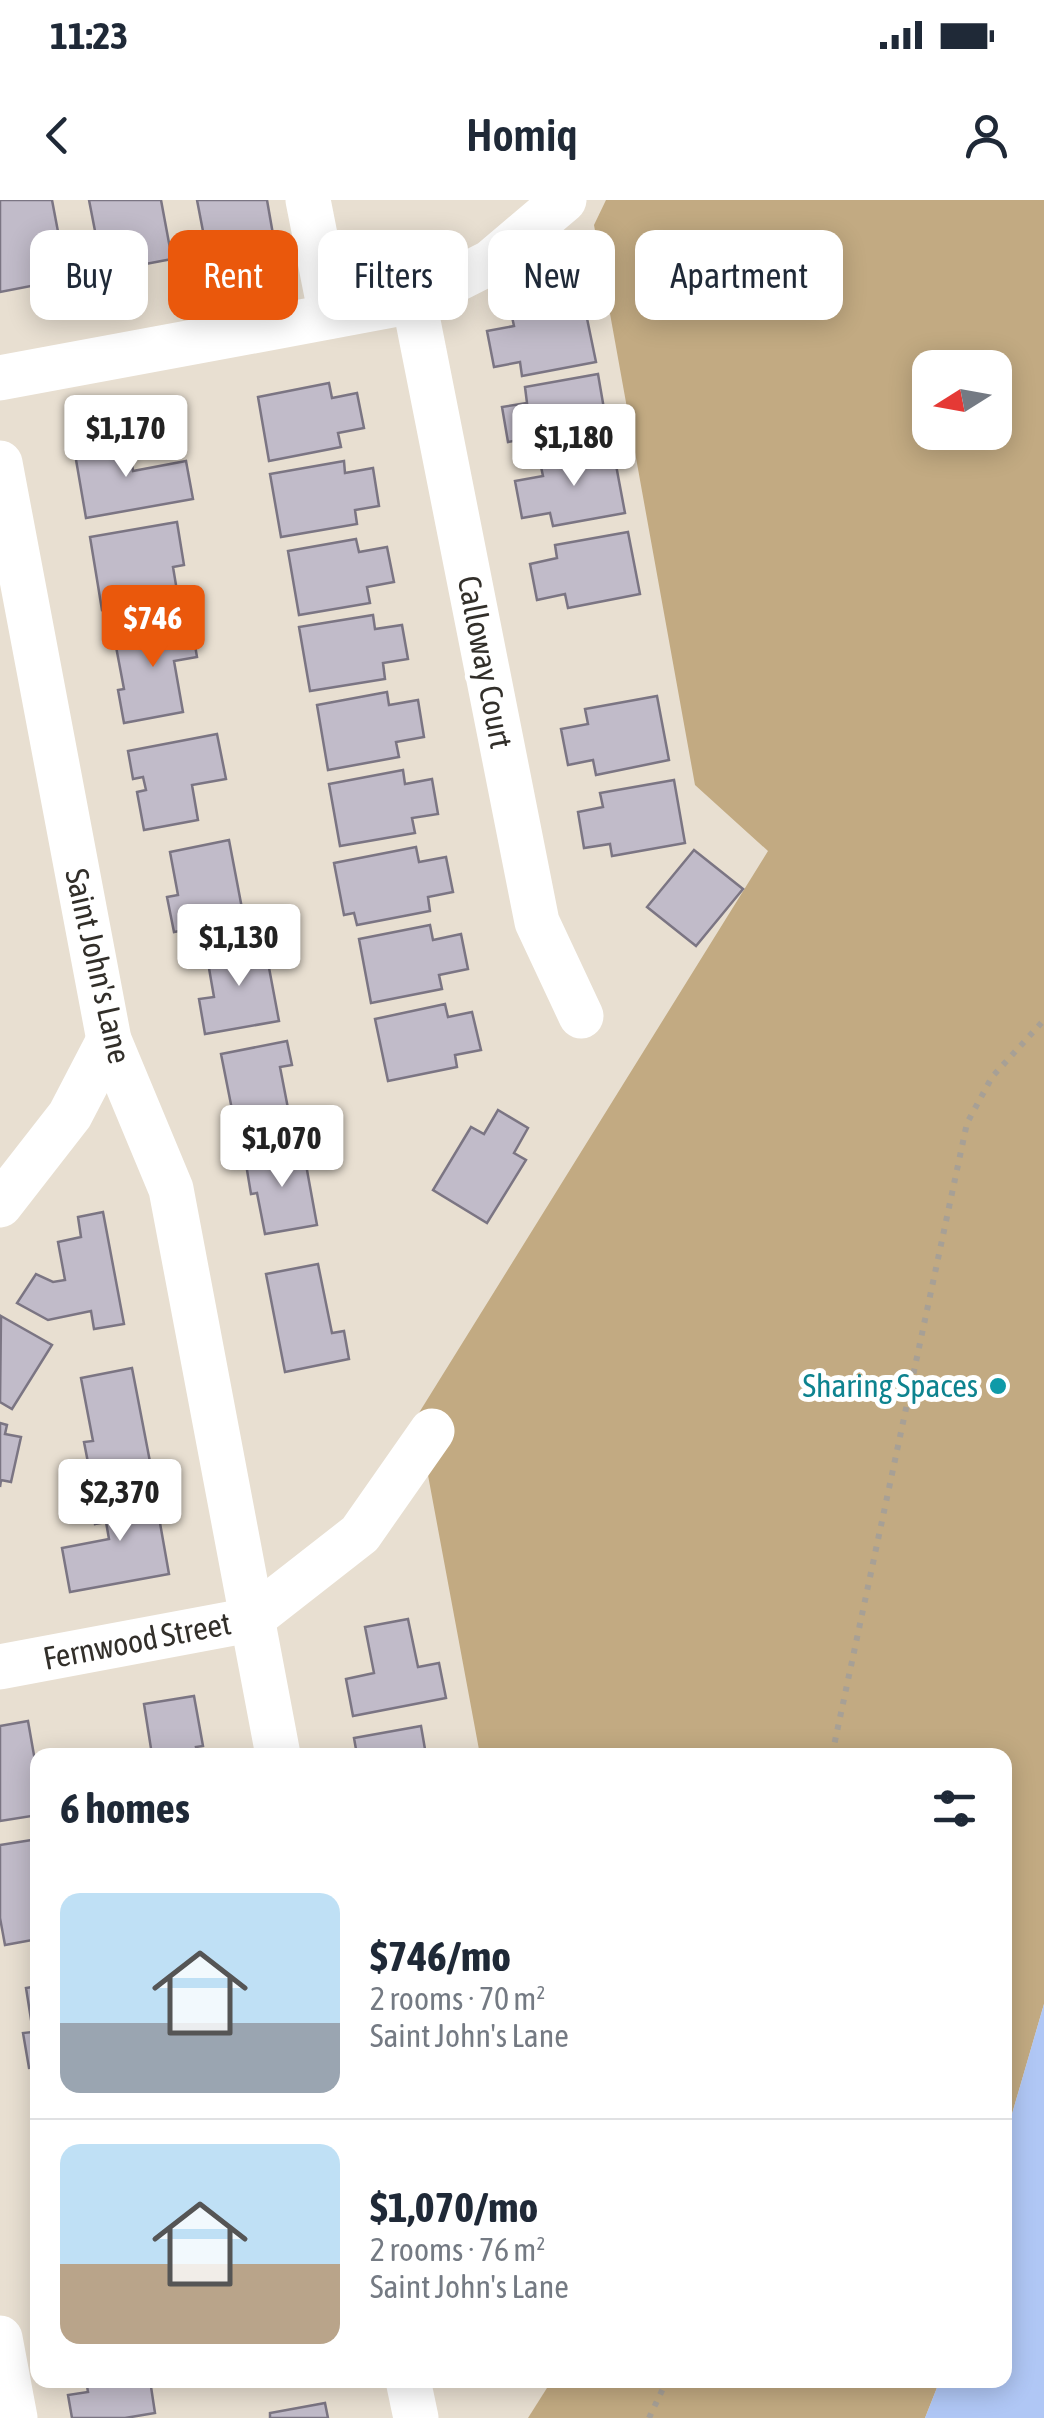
<!DOCTYPE html>
<html lang="en">
<head>
<meta charset="utf-8">
<style>
  :root { --surface:#fff; --page:#f2f2f3; --text:#1f2937; --muted:#747a83; --line:#e0e1e3; --accent:#ea580c }
  body { margin:0; font-family:"Asap Condensed",sans-serif; background:var(--page); color:var(--text); height:100vh; display:flex; flex-direction:column; font-size:38px; white-space:nowrap }
  * { box-sizing:border-box; margin:0 }
  p { font-size:32px; color:var(--muted) }
  .icon { flex:none; width:55px; height:55px; fill:none; stroke:currentColor; stroke-width:2; stroke-linecap:round; stroke-linejoin:round }
  .map { position:relative; flex:1; overflow:hidden }
  .details { position:absolute; left:30px; top:1548px; width:982px; height:640px; display:flex; flex-direction:column; background:var(--surface); border-radius:20px; box-shadow:0 5px 25px #0003 }
  .details>* { flex:none }
  .guide { position:absolute; left:30px; top:30px; width:985px; height:90px; display:flex; gap:20px }
  .needle { width:65px; rotate:259deg }
  .fabs { position:absolute; left:912px; top:150px; display:grid; gap:20px }
  .fabs a { display:grid; place-items:center; width:100px; height:100px; border-radius:20px; background:var(--surface); box-shadow:0 5px 25px #0003; font-size:50px }
  .price { position:absolute; translate:-50% -85px; padding:0 22px; border-radius:10px; background:#fff; color:#222; font-size:32px; line-height:65px; filter:drop-shadow(0 2px 5px #0008) }
  .price::after { content:''; position:absolute; left:50%; top:60px; width:30px; height:22px; margin-left:-15px; background:inherit; clip-path:polygon(0 0,100% 0,50% 100%) }
  .price.active { background:var(--accent); color:#fff }
  ul { padding:0; list-style:none }
  li { display:flex; align-items:center; gap:30px; height:250px; padding:0 30px }
  li+li { border-top:2px solid var(--line) }
  li span { display:grid; place-items:center; flex:none; width:280px; height:200px; border-radius:20px; color:#555 }
  li>.icon { margin-inline-start:auto }
  span .icon { width:120px; height:120px; fill:#fffc; stroke-width:1 }
  li b { font-size:42px }
  h2 { display:flex; justify-content:space-between; align-items:center; height:120px; padding:0 30px; font-size:42px }
  .chip { padding:0 35px; border-radius:20px; background:var(--surface); box-shadow:0 5px 25px #0003; font-size:35px; line-height:90px }
  .chip.active { background:var(--accent); color:#fff }
  .status { display:flex; justify-content:space-between; align-items:center; height:70px; padding:0 50px; background:var(--surface); direction:ltr }
  .status svg { height:28px; fill:currentColor }
  header { display:flex; justify-content:space-between; align-items:center; height:130px; padding:0 30px; background:var(--surface); font-size:45px; font-weight:600 }
  .map>svg:first-child { display:block }
  .green { fill:#c2aa82; fill-rule:evenodd }
  .water { fill:#b0c7f5 }
  .building { fill:#c1bbc9; stroke:#7b7583; stroke-width:2.5 }
  .lines { fill:none; stroke-linecap:round; stroke-linejoin:round }
  .path { stroke:#a7a096; stroke-width:6; stroke-dasharray:5 8; stroke-linecap:butt }
  .minor { stroke:#fff; stroke-width:45 }
  .culture-dot { fill:#0f9aa8; stroke:#fff; stroke-width:4 }
  .labels { text-anchor:middle; stroke-width:10; stroke-linejoin:round; paint-order:stroke }
  .street-label { font-size:32px; fill:#322f2a; stroke:#fff }
  .culture-label { font-size:32px; fill:#0d838f; stroke:#fff; text-anchor:end }
</style>
</head>
<body>
<div class="status"><b>11:23</b><svg viewBox="0 0 49 12"><path d="M0 12V9h3v3zM5 12V6h3v6zM10 12V3h3v9zM15 12V0h3v12zM26 1h20v11H26zM47 4h2v5h-2z"/></svg></div>
<header><svg class="icon" aria-label="back" viewBox="0 0 24 24"><path d="M15 5l-7 7 7 7"/></svg>Homiq<svg class="icon" aria-label="person" viewBox="0 0 24 24"><circle cx="12" cy="8" r="4"/><path d="M4 21q1-7 8-7t8 7"/></svg></header>
<div class="map">
<svg width="1044" height="2218" viewBox="0 0 1044 2218">
  <rect width="100%" height="100%" fill="#e8dfd1"/>
  <!-- green -->
  <g class="green">
    <path d="M606,0H1044V1804L1005,1938V1555H480L417,1216L768,651L695,585L594,25ZM930,168H995V232H930Z"/>
    <path d="M552,2180H940L925,2218H528Z"/>
  </g>
  <!-- water -->
  <path class="water" d="M1044,1804V2218H925L940,2180H1005V1938Z"/>
  <!-- building -->
  <g class="building">
    <path d="M0,0H52L67,79L0,92Z"/>
    <path d="M89,0H161L172,59L103,72Z"/>
    <path d="M197,0H267L274,40L207,52Z"/>
    <path d="M583,99L596,162L522,176L520,162L494,167L487,131L514,126L511,112Z"/>
    <path d="M598,174L609,238L537,251L535,237L508,242L502,207L527,203L525,187Z"/>
    <path d="M329,183L332,198L357,193L364,228L338,233L341,247L269,261L258,197Z"/>
    <path d="M128,238L133,271L186,261L193,299L86,318L74,248Z"/>
    <path d="M613,249L625,313L553,326L550,313L522,318L515,281L543,276L540,262Z"/>
    <path d="M344,261L345,273L373,268L379,306L355,310L357,324L281,337L270,274Z"/>
    <path d="M177,322L184,365L173,367L178,397L102,410L90,337Z"/>
    <path d="M628,332L640,394L568,408L565,394L537,400L530,364L557,358L555,345Z"/>
    <path d="M356,339L359,352L387,347L394,382L367,387L370,403L299,415L288,351Z"/>
    <path d="M373,415L375,429L402,425L408,459L383,463L385,479L310,491L299,427Z"/>
    <path d="M191,422L197,457L174,461L183,512L124,523L118,490L124,489L114,436Z"/>
    <path d="M387,492L389,505L418,500L424,537L396,542L399,557L328,570L317,505Z"/>
    <path d="M657,496L669,560L596,575L593,560L568,565L561,529L588,524L585,509Z"/>
    <path d="M217,534L226,579L192,585L198,620L144,630L137,592L146,590L143,577L133,579L128,551Z"/>
    <path d="M403,570L405,584L432,579L438,614L412,618L415,633L340,646L329,584Z"/>
    <path d="M674,580L685,643L612,656L610,644L584,648L578,612L603,607L600,593Z"/>
    <path d="M229,640L244,719L174,732L167,697L178,695L170,652Z"/>
    <path d="M416,647L419,662L446,657L453,692L428,697L430,711L357,725L354,713L344,715L334,663Z"/>
    <path d="M694,650L743,689L696,746L647,707Z"/>
    <path d="M430,725L433,740L461,734L468,769L439,775L442,789L371,803L359,739Z"/>
    <path d="M264,741L279,821L205,834L199,799L214,797L206,751Z"/>
    <path d="M445,804L448,817L472,812L481,850L455,855L457,867L388,881L375,819Z"/>
    <path d="M287,841L292,865L280,867L292,929L238,940L221,854Z"/>
    <path d="M498,910L528,928L514,953L526,960L487,1023L433,990L471,927L484,934Z"/>
    <path d="M303,948L317,1025L265,1034L257,993L251,994L245,958Z"/>
    <path d="M103,1012L124,1124L94,1129L91,1111L48,1120L17,1103L36,1074L53,1082L65,1080L58,1042L81,1037L78,1017Z"/>
    <path d="M318,1064L332,1133L344,1131L349,1159L285,1172L266,1074Z"/>
    <path d="M1,1116L52,1145L12,1209L0,1202Z"/>
    <path d="M132,1168L151,1267L91,1278L84,1242L93,1241L81,1178Z"/>
    <path d="M0,1223L7,1225L5,1234L21,1237L11,1282L1,1280L0,1287Z"/>
    <path d="M154,1289L169,1374L70,1392L62,1348L109,1339L106,1322L95,1324L91,1300Z"/>
    <path d="M408,1419L418,1467L439,1463L446,1498L353,1516L346,1479L374,1473L365,1427Z"/>
    <path d="M194,1496L203,1546L196,1547L198,1555H152L144,1504Z"/>
    <path d="M28,1521L38,1578V1615L0,1621V1526Z"/>
    <path d="M421,1526L426,1555H357L354,1538Z"/>
    <path d="M38,1639V1739L5,1745L0,1718V1645Z"/>
    <path d="M38,1786V1867L29,1868L23,1833L33,1832L26,1788Z"/>
    <path d="M86,2180H150L155,2213L125,2218H72L68,2195L88,2192Z"/>
    <path d="M325,2203L328,2218H270V2213Z"/>
  </g>
  <g class="lines">
    <!-- path -->
    <g class="path">
      <path d="M832,1555L967,923L992,877L1044,820"/>
      <path d="M649,2218L667,2180"/>
    </g>
    <!-- minor -->
    <g class="minor">
      <path d="M308,0L331,116"/>
      <path d="M414,101L537,722L581,816"/>
      <path d="M0,178L414,101L491,62L564,0"/>
      <path d="M0,263L109,840L171,989L278,1555"/>
      <path d="M0,1005L70,915L109,840"/>
      <path d="M0,1467L250,1420L360,1334L432,1231"/>
      <path d="M0,2138L15,2218"/>
      <path d="M408,2180L416,2218"/>
    </g>
  </g>
  <!-- markers -->
  <circle class="culture-dot" cx="998" cy="1186" r="10"/>
  <g class="labels">
    <!-- street labels -->
    <g class="street-label">
      <text transform="translate(485 462) rotate(79)" y="11">Calloway Court</text>
      <text transform="translate(98 766) rotate(77)" y="11">Saint John's Lane</text>
      <text transform="translate(137 1441) rotate(-11)" y="11">Fernwood Street</text>
    </g>
    <!-- culture labels -->
    <g class="culture-label">
      <text x="978" y="1197">Sharing Spaces</text>
    </g>
  </g>
</svg>
<div class="fabs">
<a><svg class="needle" viewBox="-14 -14 28 28"><path d="M0-13l5 13h-10z" fill="#e53935"/><path d="M0 13l5-13h-10z" fill="#747a83"/></svg></a>
</div>
<b class="price" style="left:126px;top:280px">$1,170</b>
<b class="price" style="left:574px;top:289px">$1,180</b>
<b class="price active" style="left:153px;top:470px">$746</b>
<b class="price" style="left:239px;top:789px">$1,130</b>
<b class="price" style="left:282px;top:990px">$1,070</b>
<b class="price" style="left:120px;top:1344px">$2,370</b>
<div class="guide">
<a class="chip">Buy</a>
<a class="chip active">Rent</a>
<a class="chip">Filters</a>
<a class="chip">New</a>
<a class="chip">Apartment</a>
</div>
<section class="details">
<h2>6 homes<svg class="icon" aria-label="filters" viewBox="0 0 24 24"><path d="M4 7h16M4 17h16"/><circle cx="9" cy="7" r="2"/><circle cx="15" cy="17" r="2"/></svg></h2>
<ul>
<li><span style="background:linear-gradient(#bfe0f5 65%,#9aa5b1 0)"><svg class="icon" aria-label="home" viewBox="0 0 24 24"><path d="M3 11l9-7 9 7M6 9v11h12V9"/></svg></span><div><b>$746/mo</b><p>2 rooms · 70 m²</p><p>Saint John's Lane</p></div></li>
<li><span style="background:linear-gradient(#bfe0f5 60%,#b9a48a 0)"><svg class="icon" aria-label="home" viewBox="0 0 24 24"><path d="M3 11l9-7 9 7M6 9v11h12V9"/></svg></span><div><b>$1,070/mo</b><p>2 rooms · 76 m²</p><p>Saint John's Lane</p></div></li>
</ul>
</section>
</div>
</body>
</html>
